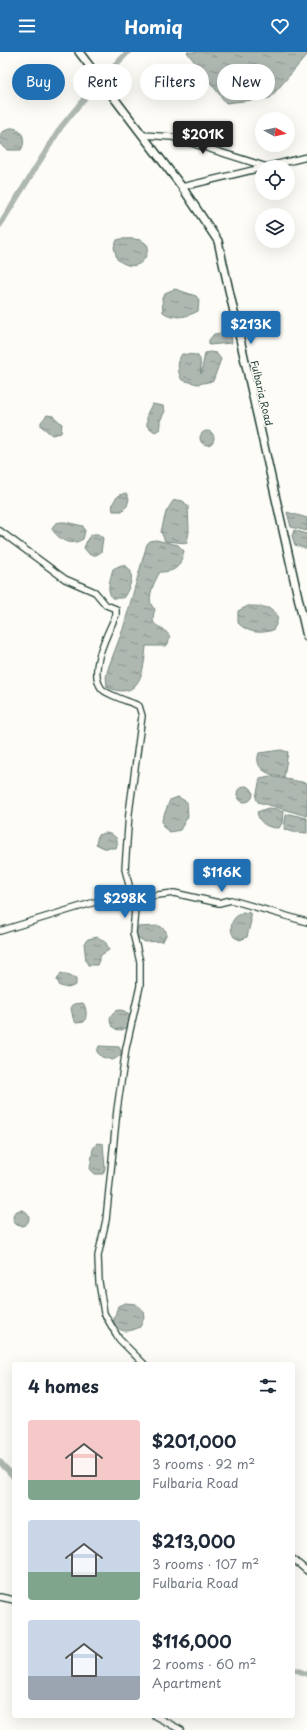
<!DOCTYPE html>
<html lang="en">
<head>
<meta charset="utf-8">
<style>
  :root { --surface:#fff; --page:#f6f6f7; --text:#1f2937; --muted:#747a83; --accent:#1f6fb2 }
  body { margin:0; font-family:"Playpen Sans",sans-serif; background:var(--page); color:var(--text); height:100vh; display:flex; flex-direction:column; font-size:15px; white-space:nowrap }
  * { box-sizing:border-box; margin:0 }
  p { font-size:13px; color:var(--muted) }
  .icon { flex:none; width:22px; height:22px; fill:none; stroke:currentColor; stroke-width:2; stroke-linecap:round; stroke-linejoin:round }
  .map { position:relative; flex:1; overflow:hidden }
  .sheet { position:absolute; left:12px; top:1310px; width:283px; height:356px; display:flex; flex-direction:column; background:var(--surface); border-radius:4px; box-shadow:0 4px 16px #0002 }
  .sheet>* { flex:none }
  .guide { position:absolute; left:12px; top:12px; width:283px; height:36px; display:flex; gap:8px }
  .needle { width:26px; rotate:98deg }
  .buttons { position:absolute; left:255px; top:60px; display:grid; gap:8px }
  .buttons a { display:grid; place-items:center; width:40px; height:40px; border-radius:50%; background:var(--surface); box-shadow:0 4px 16px #0002; font-size:20px }
  .price { position:absolute; translate:-50% -34px; padding:0 9px; border-radius:4px; background:var(--accent); color:#fff; font-size:13px; line-height:26px; filter:drop-shadow(0 1px 2px #0008) }
  .price::after { content:''; position:absolute; left:50%; top:24px; width:12px; height:9px; margin-left:-6px; background:inherit; clip-path:polygon(0 0,100% 0,50% 100%) }
  .price.current { background:#222; color:#fff }
  ul { padding:0; list-style:none }
  li { display:flex; align-items:center; gap:12px; height:100px; padding:0 16px }
  li span { display:grid; place-items:center; flex:none; width:112px; height:80px; border-radius:4px; color:#555 }
  li>.icon { margin-inline-start:auto }
  span .icon { width:48px; height:48px; fill:#fffc; stroke-width:1 }
  li b { font-size:17px }
  h2 { display:flex; justify-content:space-between; align-items:center; height:48px; padding:0 16px; font-size:17px }
  .pill { padding:0 14px; border-radius:18px; background:var(--surface); box-shadow:0 4px 16px #0002; font-size:14px; line-height:36px }
  .pill.current { background:var(--accent); color:#fff }
  header { display:flex; justify-content:space-between; align-items:center; height:52px; padding:0 16px; background:var(--accent); color:#fff; font-size:18px; font-weight:700 }
  .map>svg:first-child { display:block }
  .water { fill:url(#water-ripples); stroke:#75877f }
  .lines { fill:none; stroke-linecap:round; stroke-linejoin:round }
  .canal { stroke:#aeb8b1; stroke-width:5.5 }
  .minor-casing { stroke:#1f3d34; stroke-width:8 }
  .major-casing { stroke:#1f3d34; stroke-width:10 }
  .minor { stroke:#fdfcf7; stroke-width:5.5 }
  .major { stroke:#fdfcf7; stroke-width:7 }
  .labels { text-anchor:middle; stroke-width:3; stroke-linejoin:round; paint-order:stroke }
  .street-label { font-size:10px; fill:#1f3d34; stroke:#fdfcf7 }
</style>
</head>
<body>
<header><svg class="icon" aria-label="menu" viewBox="0 0 24 24"><path d="M4 6h16M4 12h16M4 18h16"/></svg>Homiq<svg class="icon" aria-label="heart" viewBox="0 0 24 24"><path d="M12 20l-8-8c-3-5 5-10 8-4 3-6 11-1 8 4z"/></svg></header>
<div class="map">
<svg width="307" height="1678" viewBox="0 0 307 1678">
  <defs>
    <pattern id="water-ripples" width="26" height="14" patternUnits="userSpaceOnUse"><rect width="26" height="14" fill="#aeb8b1"/><path d="M2 4q2-2 4 0t4 0M15 11q2-2 4 0t4 0" fill="none" stroke="#8d9791"/></pattern>
  </defs>
  <rect width="100%" height="100%" fill="#fdfcf7"/>
  <filter id="ink" filterUnits="userSpaceOnUse"><feTurbulence type="fractalNoise" baseFrequency=".025" numOctaves="2"/><feDisplacementMap in="SourceGraphic" scale="8" xChannelSelector="R" yChannelSelector="G"/><feConvolveMatrix kernelMatrix="1 2 1 2 8 2 1 2 1" color-interpolation-filters="sRGB"/></filter>
  <g filter="url(#ink)">
    <!-- water -->
    <g class="water">
      <path d="M187,0H307V3L270,46L226,51Z"/>
      <path d="M10,76C22,75 27,88 21,98H8L0,92L1,81Z"/>
      <path d="M121,187C130,187 142,185 148,194C147,213 132,220 117,207L114,195L117,188Z"/>
      <path d="M175,237L196,244L199,248L198,259C187,265 174,268 163,260L162,246L167,240Z"/>
      <path d="M228,280L231,284L232,291L209,293V288L214,282Z"/>
      <path d="M210,300L216,301L221,307L213,329L198,332L182,328C177,320 177,309 182,302L197,303L200,307L201,322L205,301Z"/>
      <path d="M152,352L163,354L165,359L160,369V377L155,380L147,374V362Z"/>
      <path d="M47,363L53,364L62,372L61,381L52,383L41,374V370Z"/>
      <circle cx="207" cy="386" r="7"/>
      <path d="M126,441L129,447L127,454L122,459H113C110,450 118,442 126,441Z"/>
      <path d="M178,448L183,449L188,454L189,479L187,491L165,489L161,480L166,460L173,449Z"/>
      <path d="M287,460L307,466V479L291,475Z"/>
      <path d="M65,470L83,474L85,479L83,487C71,495 59,488 52,477C54,470 59,470 65,470Z"/>
      <path d="M294,478L307,482V497L295,493L292,484Z"/>
      <path d="M93,482H98L103,486L101,500L96,503H90L84,496L88,486Z"/>
      <path d="M156,488L178,493L184,499C180,514 177,520 160,520C155,528 144,550 155,557C148,579 162,570 170,585L168,592L165,594H146C144,619 140,650 107,635L106,624L109,614L123,577L147,492L150,489Z"/>
      <path d="M121,513C139,515 130,537 123,546H112C106,537 110,528 113,517Z"/>
      <path d="M248,554C265,554 287,556 273,578C260,582 248,581 238,571V559Z"/>
      <path d="M281,698L288,700L284,725C270,724 253,717 259,701Z"/>
      <path d="M270,724L307,731V764L258,750L256,746L260,726Z"/>
      <circle cx="245" cy="742" r="8"/>
      <path d="M178,745L187,750L188,764L180,778L170,780L163,775L162,768L170,748Z"/>
      <path d="M268,756L277,757L283,760L282,771L279,776C268,776 259,772 257,760Z"/>
      <path d="M289,762L307,766V781L293,780L284,777L286,763Z"/>
      <path d="M105,781C114,782 120,786 116,796H104L96,792L98,783Z"/>
      <path d="M243,860L250,861L251,869L247,885L240,888L234,885C228,875 232,865 243,860Z"/>
      <path d="M160,874L166,879V883L163,889L145,890L137,885L135,878L137,875Z"/>
      <path d="M98,885L106,891L109,898L101,903L97,913H88L86,909L84,891L88,887Z"/>
      <path d="M61,921L76,926V933L68,936L60,934L57,928Z"/>
      <path d="M83,951C87,956 87,965 84,970L76,971L73,966L71,956L74,952Z"/>
      <circle cx="120" cy="968" r="10"/>
      <path d="M99,994L119,995L121,999V1003L113,1008L102,1005L97,1000Z"/>
      <path d="M97,1091L103,1092L105,1116L103,1122H95L90,1117L93,1097Z"/>
      <circle cx="21" cy="1166" r="8"/>
      <path d="M125,1251L136,1252L143,1258L144,1266L140,1275C129,1280 120,1282 113,1270L118,1254Z"/>
    </g>
    <g class="lines">
      <!-- canal -->
      <g class="canal">
        <path d="M0,173L61,75L93,36L128,0"/>
        <path d="M0,1410L14,1425"/>
        <path d="M293,1617L307,1622"/>
      </g>
      <defs>
        <g id="minor">
          <path d="M143,83L172,85L264,114"/>
          <path d="M182,135L307,105"/>
          <path d="M0,479L65,527L95,540L106,553L116,557V563C108,581 87,619 102,637C107,643 131,650 139,654L142,664L129,761L125,817L135,857L133,881L140,910V934L126,996L117,1058L106,1168L98,1204L99,1230L104,1261L119,1287L144,1312"/>
          <path d="M133,846L174,841L219,851L231,848L307,870"/>
          <path d="M0,879L131,839"/>
          <path d="M293,1507L307,1519"/>
          <path d="M0,1545L14,1548"/>
          <path d="M155,1664L181,1678"/>
        </g>
        <path id="major" d="M79,0L182,135L218,189L307,585"/>
      </defs>
      <!-- minor casing -->
      <use href="#minor" class="minor-casing"/>
      <!-- major casing -->
      <use href="#major" class="major-casing"/>
      <!-- minor -->
      <use href="#minor" class="minor"/>
      <!-- major -->
      <use href="#major" class="major"/>
    </g>
  </g>
  <g class="labels">
    <!-- street labels -->
    <g class="street-label">
      <text transform="translate(262 341) rotate(77)" y="4">Fulbaria Road</text>
    </g>
  </g>
</svg>
<div class="buttons">
<a><svg class="needle" viewBox="-14 -14 28 28"><path d="M0-13l5 13h-10z" fill="#e53935"/><path d="M0 13l5-13h-10z" fill="#747a83"/></svg></a>
<a><svg class="icon" aria-label="locate" viewBox="0 0 24 24"><circle cx="12" cy="12" r="6"/><path d="M12 2v4M12 18v4M2 12h4M18 12h4"/></svg></a>
<a><svg class="icon" aria-label="layers" viewBox="0 0 24 24"><path d="M12 4l9 5-9 5-9-5zM3 14l9 5 9-5"/></svg></a>
</div>
<b class="price current" style="left:203px;top:103px">$201K</b>
<b class="price" style="left:251px;top:293px">$213K</b>
<b class="price" style="left:222px;top:841px">$116K</b>
<b class="price" style="left:125px;top:867px">$298K</b>
<div class="guide">
<a class="pill current">Buy</a>
<a class="pill">Rent</a>
<a class="pill">Filters</a>
<a class="pill">New</a>
</div>
<section class="sheet">
<h2>4 homes<svg class="icon" aria-label="filters" viewBox="0 0 24 24"><path d="M4 7h16M4 17h16"/><circle cx="9" cy="7" r="2"/><circle cx="15" cy="17" r="2"/></svg></h2>
<ul>
<li><span style="background:linear-gradient(#f6c9c9 75%,#7fa58c 0)"><svg class="icon" aria-label="home" viewBox="0 0 24 24"><path d="M3 11l9-7 9 7M6 9v11h12V9"/></svg></span><div><b>$201,000</b><p>3 rooms · 92 m²</p><p>Fulbaria Road</p></div></li>
<li><span style="background:linear-gradient(#c9d6e8 65%,#7fa58c 0)"><svg class="icon" aria-label="home" viewBox="0 0 24 24"><path d="M3 11l9-7 9 7M6 9v11h12V9"/></svg></span><div><b>$213,000</b><p>3 rooms · 107 m²</p><p>Fulbaria Road</p></div></li>
<li><span style="background:linear-gradient(#c9d6e8 70%,#9aa5b1 0)"><svg class="icon" aria-label="home" viewBox="0 0 24 24"><path d="M3 11l9-7 9 7M6 9v11h12V9"/></svg></span><div><b>$116,000</b><p>2 rooms · 60 m²</p><p>Apartment</p></div></li>
</ul>
</section>
</div>
</body>
</html>
